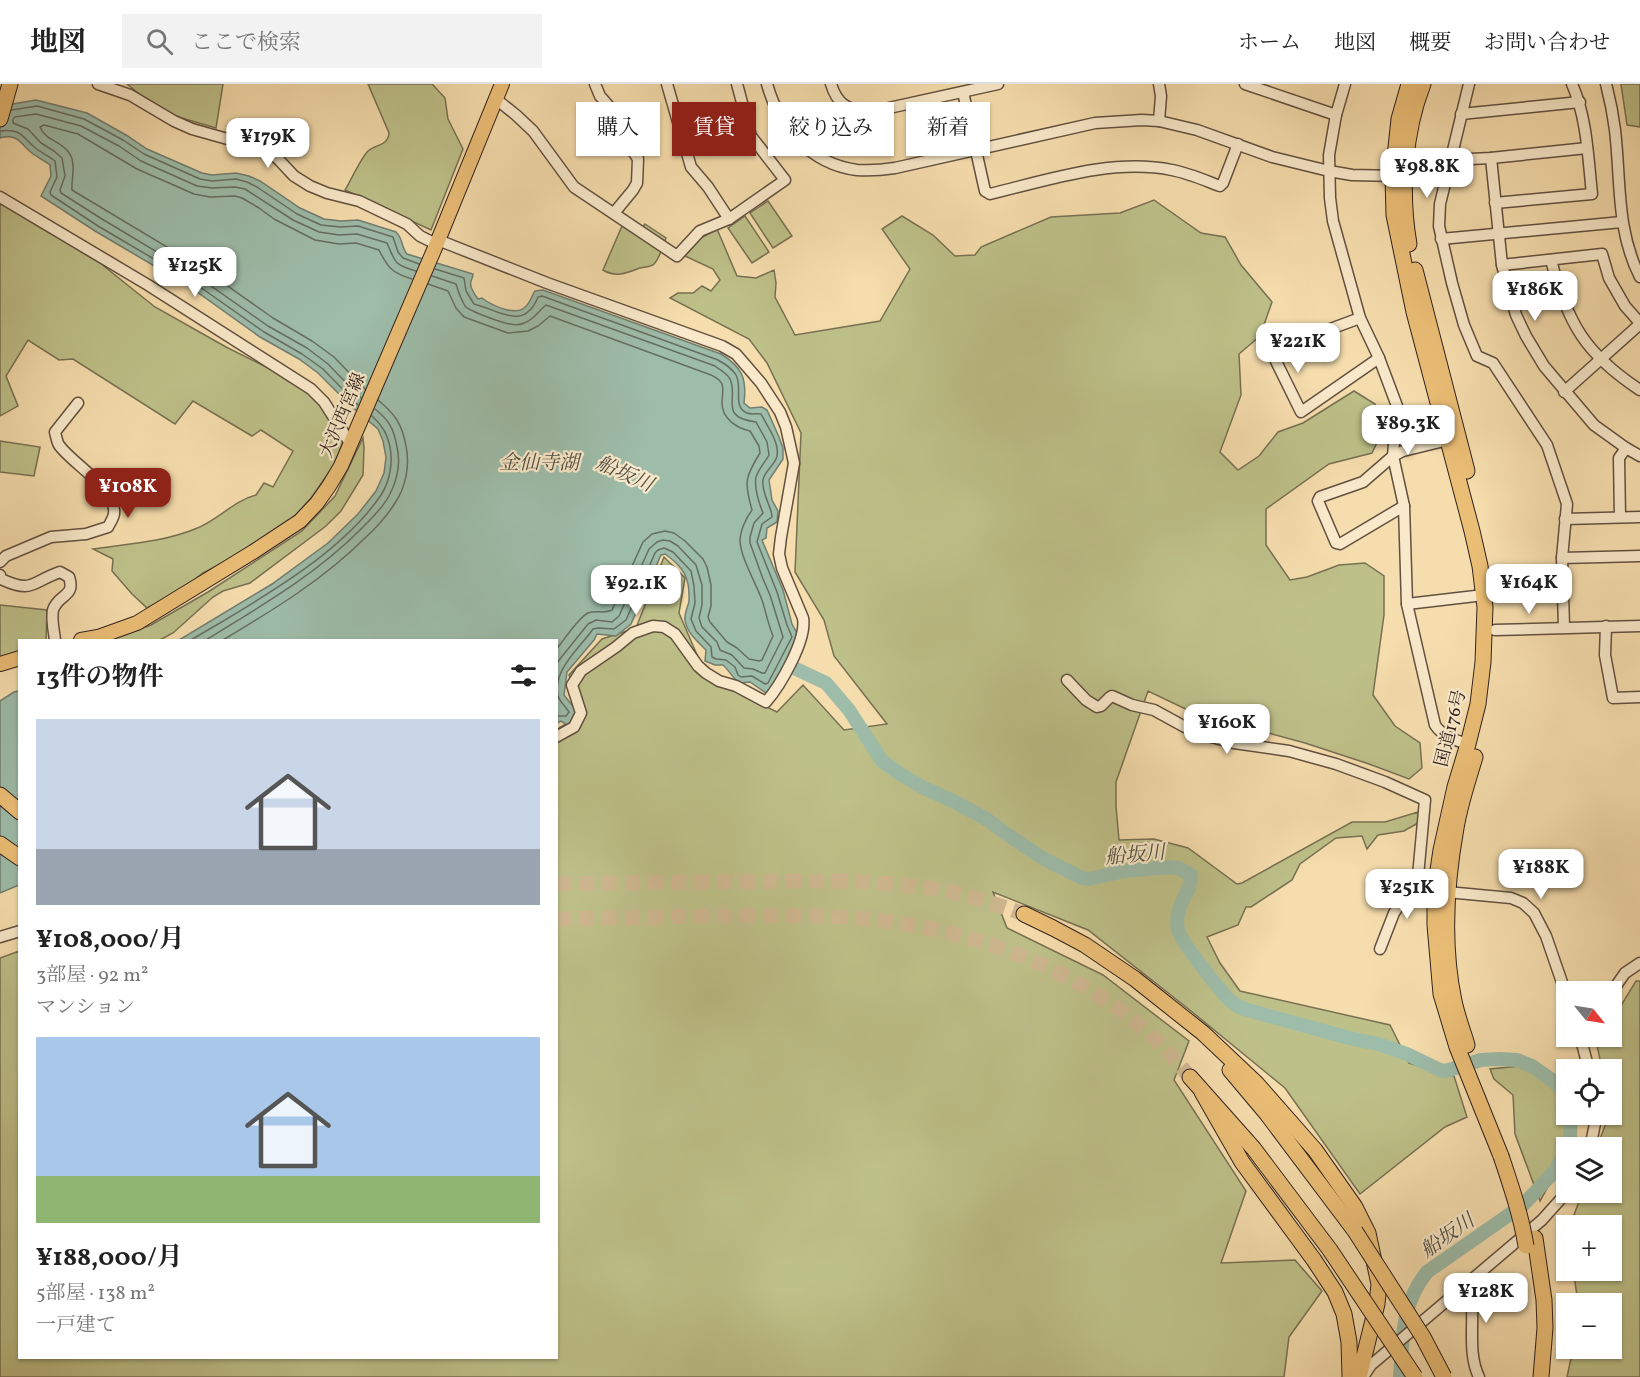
<!DOCTYPE html>
<html lang="ja">
<head>
<meta charset="utf-8">
<style>
  :root { --surface:#fff; --page:#f2f2f2; --text:#222; --muted:#767676; --line:#e0e0e0; --accent:#8f2418 }
  body { margin:0; font-family:Vollkorn,"Noto Serif JP",serif; background:var(--page); color:var(--text); height:100vh; display:flex; flex-direction:column; font-size:22px; white-space:nowrap }
  * { box-sizing:border-box; margin:0 }
  p { font-size:20px; color:var(--muted) }
  .icon { flex:none; width:33px; height:33px; fill:none; stroke:currentColor; stroke-width:2; stroke-linecap:round; stroke-linejoin:round }
  .map { position:relative; flex:1; overflow:hidden }
  .side { position:absolute; left:18px; top:555px; width:540px; height:720px; display:flex; flex-direction:column; background:var(--surface); border-radius:0px; box-shadow:0 2px 4px #0004 }
  .side>* { flex:none }
  .banner { position:absolute; left:576px; top:18px; width:570px; height:54px; display:flex; gap:12px }
  .needle { width:39px; rotate:120deg }
  .buttons { position:absolute; left:1556px; top:897px; display:grid; gap:12px }
  .buttons a { display:grid; place-items:center; width:66px; height:66px; border-radius:0px; background:var(--surface); box-shadow:0 2px 4px #0004; font-size:30px }
  .price { position:absolute; translate:-50% -51px; padding:0 14px; border-radius:12px; background:#fff; color:#222; font-size:20px; line-height:39px; filter:drop-shadow(0 2px 3px #0008) }
  .price::after { content:''; position:absolute; left:50%; top:36px; width:18px; height:14px; margin-left:-9px; background:inherit; clip-path:polygon(0 0,100% 0,50% 100%) }
  .price.selected { background:var(--accent); color:#fff }
  ul { padding:0; list-style:none }
  li { display:grid; align-content:center; gap:12px; height:318px; padding:0 18px }
  li span { display:grid; place-items:center; height:186px; border-radius:0px; color:#555 }
  li>.icon { margin-inline-start:auto }
  span .icon { width:108px; height:108px; fill:#fffc; stroke-width:1 }
  li b { font-size:26px }
  h2 { display:flex; justify-content:space-between; align-items:center; height:72px; padding:0 18px; font-size:26px }
  .tag { padding:0 21px; border-radius:0px; background:var(--surface); box-shadow:0 2px 4px #0004; font-size:21px; line-height:54px }
  .tag.selected { background:var(--accent); color:#fff }
  header { display:flex; align-items:center; gap:36px; box-sizing:border-box; height:84px; padding:0 30px; background:var(--surface); border-bottom:2px solid var(--line) }
  header strong { font-size:28px }
  nav { display:flex; gap:33px; margin-inline-start:auto; font-size:21px }
  .search { width:420px; height:54px; background:var(--page); display:flex; align-items:center; gap:15px; box-sizing:border-box; padding:0 21px; border-radius:0px; color:var(--muted); font-size:22px }
  .map>svg:first-child { display:block }
  .green { fill:#bec089; stroke:#777052; stroke-width:1.5 }
  .water { fill:#9dbca9; stroke:#717e71; stroke-width:1.5 }
  .lines { fill:none; stroke-linecap:round; stroke-linejoin:round }
  .shore { stroke:#666e62; stroke-width:1.5 }
  .river { stroke:#9dbca9; stroke-width:14 }
  .highway-tunnel { stroke:#ceb790; stroke-width:15; stroke-dasharray:15 8; stroke-linecap:butt }
  .minor-casing { stroke:#625040; stroke-width:13 }
  .major-casing { stroke:#30211c; stroke-width:16 }
  .highway-casing { stroke:#30211c; stroke-width:17 }
  .minor { stroke:#f9e9ca; stroke-width:10 }
  .major { stroke:#ebbe76; stroke-width:14 }
  .highway { stroke:#ebbe76; stroke-width:15 }
  .highway-bridge-casing { stroke:#30211c; stroke-width:17; stroke-linecap:butt }
  .highway-bridge { stroke:#ebbe76; stroke-width:15 }
  .labels { text-anchor:middle; stroke-width:4.5; stroke-linejoin:round; paint-order:stroke }
  .street-label { font-size:18px; fill:#30211c; stroke:#f9e9ca }
  .water-label { font-size:20px; font-style:italic; fill:#515046; stroke:#f9e9ca }
</style>
</head>
<body>
<header>
<strong>地図</strong>
<div class="search"><svg class="icon" aria-label="search" viewBox="0 0 24 24"><circle cx="10" cy="10" r="6"/><path d="M15 15l6 6"/></svg>ここで検索</div>
<nav><a>ホーム</a><a>地図</a><a>概要</a><a>お問い合わせ</a></nav>
</header>
<div class="map">
<svg width="1640" height="1293" viewBox="0 0 1640 1293">
  <rect width="100%" height="100%" fill="#f6ddad"/>
  <filter id="stains"><feTurbulence type="fractalNoise" baseFrequency=".00333" numOctaves="4"/><feColorMatrix values="0 0 0 0 .2 0 0 0 0 .09 0 0 0 0 .02 0 0 0 .5 -.17"/></filter>
  <radialGradient id="worn" r=".72"><stop offset=".6" stop-color="#630" stop-opacity="0"/><stop offset="1" stop-color="#630" stop-opacity=".3"/></radialGradient>
  <!-- green -->
  <g class="green">
    <path d="M127,0H223L216,44L161,28Z"/>
    <path d="M368,0H432L445,14L448,35L463,65L431,146L345,106C351,96 361,74 368,67C376,60 388,62 389,49Z"/>
    <path d="M1621,0H1640V43L1627,41Z"/>
    <path d="M1154,116L1201,149L1225,153L1241,181L1272,218L1260,252L1239,270L1241,311L1220,368L1238,386L1259,372L1278,348L1303,339L1354,307L1375,320L1382,348L1372,369L1329,380L1266,425V461L1290,496L1307,493L1339,481L1365,479L1384,492V531L1373,611L1395,642L1420,659L1422,684L1409,695L1369,680L1305,659L1194,629L1148,607L1116,698V722L1119,756L1154,755L1188,764L1237,800L1242,799L1352,738H1385L1418,728V739L1404,747L1378,751L1367,765L1362,752L1336,754L1300,780L1292,796L1251,823H1246L1238,841L1207,853L1220,879L1240,907L1390,941L1409,979L1454,992L1467,1033L1445,1043L1360,1110L1285,1004L1186,923L1088,846L993,808L1007,844L1103,891L1189,957L1174,996L1246,1107L1221,1179L1295,1176L1322,1207L1289,1253L1284,1293H0V874L19,867L20,1274H556V646L582,630L569,591L602,555L636,544L664,473L685,494L679,529L701,580L740,610L777,628L803,601L844,646L887,640L834,572L824,536L795,488L801,349L767,279L749,255L670,214L678,209H693L702,202L711,207L720,196L713,185L685,172L701,154L717,145L737,192L756,194L774,186L776,199L775,213L795,251L880,237L910,185L882,145L902,132L933,151L955,172L975,171L981,163L1051,133L1120,129Z"/>
    <path d="M768,117L792,152L773,164L750,129Z"/>
    <path d="M4,118L73,151L105,183L155,223L226,263L300,300L324,323L344,355L334,381L311,414L291,436L240,470L203,489L176,510L147,524L132,510L112,487L113,475L93,465C127,460 163,458 195,445C217,437 233,417 256,411L264,399L273,403L293,367L261,346L252,352L193,317L175,340L73,275L59,276L28,256L6,292L18,322L0,332V122Z"/>
    <path d="M745,132L769,168L752,179L728,144Z"/>
    <path d="M645,140L666,154C663,161 660,174 654,180C650,184 645,182 640,184C627,189 616,194 603,186L622,142L637,150Z"/>
    <path d="M363,354L364,364L363,391L341,427L326,442L250,499L223,507L213,513L173,549L160,556H110L151,541L208,508L302,447L335,412Z"/>
    <path d="M0,357L40,363L34,392L0,388Z"/>
    <path d="M0,521L47,526L46,556H20L19,569L0,579Z"/>
    <path d="M1636,897H1640V1293H1567L1573,1265L1611,1264V1220L1578,1219L1574,1191V1187L1611,1186V1142H1566V1152L1561,1146L1574,1131L1582,1109L1611,1108V1064L1597,1063L1609,1031L1611,1030V986L1602,985L1597,961L1602,953L1611,952V938Z"/>
    <path d="M1520,982L1554,1001L1566,1025V1030L1568,1031L1566,1071L1540,1117L1515,1050L1513,1011L1494,995L1490,985Z"/>
  </g>
  <!-- water -->
  <g class="water">
    <path d="M36,16L87,29L126,51L147,65L202,89L212,91L236,89L249,92L260,97L300,124L324,135L341,137L358,136L396,148C403,154 401,163 407,170L473,190C473,193 472,195 471,197C469,203 475,211 478,215L482,214C491,221 514,232 524,224C530,220 531,213 535,207L543,206L721,270C742,283 747,294 744,319L750,324L762,323L767,326L779,353L783,364V375L769,396L772,416L778,427L777,438L767,444L766,454L762,456L783,506L792,540L799,553L769,611L750,598L740,599C732,594 730,587 723,581H715L705,577L706,566C697,557 687,549 685,536C684,530 688,523 689,517C690,494 684,483 665,470L661,471L631,540L616,552L597,550L594,556L567,588L564,611L571,620L578,625L569,642L561,637L557,639L556,556H179L272,500L328,459L358,430L376,407L384,389L386,373L383,357L378,345L352,323L318,289L299,275L260,253L190,203L95,147L41,112L51,92L50,81C45,77 39,74 33,70C21,61 19,49 0,54V24L7,21Z"/>
    <path d="M19,607V801L0,809V617L14,608Z"/>
  </g>
  <g class="lines">
    <!-- shore -->
    <g class="shore">
      <path d="M12,26L37,22L84,35L123,56L144,70L200,95L212,97L236,95L247,98L257,103L297,130L321,141L340,143L358,142L393,153L398,168L403,174L419,180"/>
      <path d="M0,47C24,44 22,55 38,66C44,70 50,73 55,77L57,93L50,108L51,111L98,142L193,198L264,248L302,270L323,285L358,321"/>
      <path d="M435,185L464,194L466,207L474,220C499,226 524,248 538,213L542,212L718,276C725,280 732,284 736,291C743,303 732,323 747,329C751,331 757,329 761,330C767,342 782,361 776,375C773,382 764,388 763,396C761,409 772,423 772,433L762,440L757,458L777,508L787,541L792,553L768,599L765,600L752,592L741,593L738,591L735,583L726,576L716,575L712,573L711,563L696,547L691,535L695,519L694,502L691,487L673,468L664,464L658,466L655,469L626,536L614,545L598,544L593,545C580,564 552,586 558,612C560,618 566,623 569,628L566,632H556"/>
      <path d="M432,192L456,200C458,207 461,215 465,222C469,227 502,239 510,240C514,241 520,241 524,239C534,236 538,227 546,221L715,282C720,286 727,289 730,295C739,315 718,333 756,338L767,358L769,371C765,378 758,386 756,393C754,404 759,419 763,429L754,439L750,453V459L763,495L770,511L783,553L765,589H762L753,585L744,584L732,571L720,566L717,558L702,543L699,534L702,521V501L696,481L678,462L670,457L663,456L657,458L649,465L619,532L612,538L596,536L588,540L556,580"/>
      <path d="M428,200L448,207L456,224L464,233L508,249L528,247L538,242L550,232L711,291C715,293 720,295 722,300C724,306 722,312 722,319C722,335 737,344 750,347L759,362L760,369C745,393 744,398 752,426C746,434 740,447 740,457C741,475 756,499 762,516C766,528 768,540 773,552L762,576L759,577L749,575L737,564L727,558L710,538L708,533L711,522V501L707,483L703,475L685,457L674,449L665,447L652,450L643,458L612,526C605,530 596,526 588,529C579,533 563,557 556,566"/>
      <path d="M365,305L334,273L312,257L273,234L202,184L72,106C71,95 76,84 71,72C65,58 45,57 40,43L44,41L78,50L137,85L194,110L210,113L235,112L242,114L259,124L274,135L315,156L339,160L356,159L379,166C388,184 392,189 412,195"/>
      <path d="M361,314L328,280L307,264L268,242L197,192L102,135L61,109L60,106L65,92L62,74L54,67L41,59L28,45L13,39V35L15,33L36,30L81,42L119,62L141,77L197,102L212,104L235,103L245,105L293,136L319,148L339,151L357,150L387,159C396,179 393,180 416,187"/>
      <path d="M191,556C253,519 340,472 381,411C390,397 393,379 390,363C387,349 382,341 372,332"/>
      <path d="M206,556C259,523 314,492 359,447C369,437 382,425 389,412C397,397 401,380 397,363C394,345 389,336 375,325"/>
      <path d="M223,556C273,526 323,496 365,454C376,444 387,432 395,419C406,403 410,381 406,362C402,340 395,330 378,316"/>
    </g>
    <!-- river -->
    <g class="river">
      <path d="M792,583L826,599L849,626L882,677L900,690L924,704L955,718L988,736L1005,749L1044,775L1082,794L1089,795L1124,787L1168,783L1178,784L1191,791C1192,805 1180,816 1178,830C1177,835 1177,843 1179,848C1182,859 1223,911 1232,918C1235,921 1240,923 1244,925L1349,954L1378,960L1407,970L1442,987L1449,986L1481,976L1499,975L1517,976L1532,982L1552,996L1563,1007L1566,1013"/>
      <path d="M1567,1064L1570,1054L1571,1030"/>
      <path d="M1400,1293C1403,1254 1401,1220 1427,1188L1523,1121L1554,1088L1566,1067"/>
    </g>
    <!-- highway-tunnel -->
    <g class="highway-tunnel">
      <path d="M556,800C619,799 682,798 744,798C800,797 858,795 913,802C951,806 988,817 1024,830"/>
      <path d="M556,835C609,834 662,833 715,832C769,832 824,830 878,836C985,849 1090,889 1166,966C1174,975 1182,984 1190,993"/>
    </g>
    <defs>
      <g id="minor">
        <path d="M98,0L130,11L174,37L192,45L231,56L246,57L265,64L279,76L294,92L310,102L327,109L359,117L407,140L420,152L430,157L443,158L547,199L722,262L736,270L761,299L780,328L786,343L794,379L781,453L779,470L782,484L803,534C807,556 780,602 766,618L736,602L719,597L706,589L698,582L675,550L664,543L653,542L633,549L616,563L581,587L572,601L581,629L574,643L556,653"/>
        <path d="M595,0L600,12L622,37L625,55L638,75L637,99L633,106L614,129"/>
        <path d="M667,0L691,83L708,103L729,135L785,96L751,52L737,0"/>
        <path d="M767,0C779,43 810,80 857,86C870,87 882,86 895,84L1095,39L1142,36L1159,37L1197,46L1272,73L1329,87L1352,91L1399,92"/>
        <path d="M831,0C837,20 847,25 866,29L998,0"/>
        <path d="M1159,0L1161,12L1159,37"/>
        <path d="M1245,0L1336,31"/>
        <path d="M1345,0L1336,31L1329,71L1330,114L1333,137L1360,234L1379,274L1397,322L1393,372L1404,422L1407,520L1435,641C1443,653 1455,656 1468,660"/>
        <path d="M1469,0L1440,120L1439,142L1452,199L1464,241L1477,272L1493,279L1547,361L1567,420L1562,474L1564,543"/>
        <path d="M1606,0C1610,15 1613,30 1615,46C1621,97 1616,146 1640,193"/>
        <path d="M963,8L985,107L990,110C1048,96 1112,74 1172,86C1188,89 1204,96 1220,102L1223,99L1238,60"/>
        <path d="M496,15L516,31L533,47L574,103L677,172L700,147L729,135"/>
        <path d="M1461,30L1580,18"/>
        <path d="M1491,74L1502,181L1516,231L1526,252L1544,282L1594,341L1626,364L1640,372"/>
        <path d="M1450,76L1491,74L1587,64"/>
        <path d="M0,113L148,201L311,305L324,318L350,359"/>
        <path d="M1495,119L1592,110C1588,73 1587,34 1572,0"/>
        <path d="M1441,155L1622,138"/>
        <path d="M1551,176C1567,238 1585,270 1640,306"/>
        <path d="M1502,181L1602,170L1609,194L1625,222L1640,239"/>
        <path d="M1360,234L1271,267L1301,328L1379,274"/>
        <path d="M1564,308L1640,240"/>
        <path d="M1404,422L1340,460L1336,459L1318,417L1320,413L1363,398L1393,372L1403,367L1448,356"/>
        <path d="M1620,433L1619,374L1626,364"/>
        <path d="M1565,435L1640,433"/>
        <path d="M1562,474L1640,472"/>
        <path d="M0,478L6,472L51,453L86,450L108,443C110,439 113,435 114,430C117,404 72,380 59,361C57,358 56,352 55,348L78,319"/>
        <path d="M0,491L1,495C33,510 31,498 60,488L69,493C76,513 58,510 53,526C51,535 54,547 55,556"/>
        <path d="M1407,520L1484,511"/>
        <path d="M1606,542L1605,571L1613,614L1640,613"/>
        <path d="M1495,546L1640,542"/>
        <path d="M1067,596L1086,616L1097,623L1101,622L1109,614L1112,612L1132,621L1154,626L1185,643L1204,651L1234,659L1289,667L1336,680L1385,698L1425,716L1418,792V799L1422,804L1447,808L1511,814L1523,819L1534,829L1546,852L1566,910"/>
        <path d="M0,853L20,847"/>
        <path d="M1380,865L1394,829L1403,815L1418,797"/>
        <path d="M1611,909L1625,889L1640,879"/>
        <path d="M1580,952L1589,986"/>
        <path d="M1590,1064L1597,1030"/>
        <path d="M1468,1199C1478,1229 1465,1264 1479,1293"/>
        <path d="M1363,1293L1371,1281L1542,1136L1567,1108"/>
      </g>
      <g id="major">
        <path d="M81,556L98,553L137,539L253,468L300,437L317,419L329,402L341,382L437,159L502,0"/>
        <path d="M0,580L20,574"/>
      </g>
      <g id="highway">
        <path d="M1409,0L1399,35L1393,92L1394,131L1414,228L1472,447L1480,482L1485,523L1483,578L1478,620L1468,660L1455,703L1441,766L1435,806V841L1441,910L1457,963L1501,1072"/>
        <path d="M0,35L10,0"/>
        <path d="M1409,160C1400,108 1404,49 1423,0"/>
        <path d="M1415,186L1467,387"/>
        <path d="M0,711L20,728"/>
        <path d="M0,760L20,774"/>
        <path d="M1024,830L1053,844L1085,861L1135,895L1203,949L1257,1000L1315,1066L1355,1123L1368,1149L1379,1200L1377,1220L1359,1293"/>
        <path d="M1467,961C1463,947 1457,932 1454,917C1442,860 1446,800 1456,744C1460,720 1468,696 1475,673"/>
        <path d="M1230,986L1267,1030L1355,1147"/>
        <path d="M1190,993L1254,1065L1330,1166"/>
        <path d="M1202,1008L1242,1078L1314,1176L1335,1208L1344,1230L1349,1258L1350,1293"/>
        <path d="M1535,1154L1544,1216L1545,1244L1541,1293"/>
      </g>
    </defs>
    <!-- minor casing -->
    <use href="#minor" class="minor-casing"/>
    <!-- major casing -->
    <use href="#major" class="major-casing"/>
    <!-- highway casing -->
    <use href="#highway" class="highway-casing"/>
    <!-- minor -->
    <use href="#minor" class="minor"/>
    <!-- major -->
    <use href="#major" class="major"/>
    <!-- highway -->
    <use href="#highway" class="highway"/>
    <defs>
      <g id="highway-bridge">
        <path d="M1501,1072C1511,1102 1521,1131 1526,1162"/>
        <path d="M1355,1147L1423,1253L1444,1293"/>
        <path d="M1330,1166L1415,1293"/>
      </g>
    </defs>
    <!-- highway-bridge casing -->
    <use href="#highway-bridge" class="highway-bridge-casing"/>
    <!-- highway-bridge -->
    <use href="#highway-bridge" class="highway-bridge"/>
  </g>
  <g class="labels">
    <!-- street labels -->
    <g class="street-label">
      <text transform="translate(342 331) rotate(-67)" y="6">大沢西宮線</text>
      <text transform="translate(1450 644) rotate(-76)" y="6">国道176号</text>
    </g>
    <!-- water labels -->
    <g class="water-label">
      <text x="539" y="385">金仙寺湖</text>
      <text transform="translate(625 389) rotate(24)" y="7">船坂川</text>
      <text transform="translate(1135 770) rotate(-5)" y="7">船坂川</text>
      <text transform="translate(1447 1151) rotate(-35)" y="7">船坂川</text>
    </g>
  </g>
  <rect width="100%" height="100%" filter="url(#stains)"/>
  <rect width="100%" height="100%" fill="url(#worn)"/>
</svg>
<div class="buttons">
<a><svg class="needle" viewBox="-14 -14 28 28"><path d="M0-13l5 13h-10z" fill="#e53935"/><path d="M0 13l5-13h-10z" fill="#767676"/></svg></a>
<a><svg class="icon" aria-label="locate" viewBox="0 0 24 24"><circle cx="12" cy="12" r="6"/><path d="M12 2v4M12 18v4M2 12h4M18 12h4"/></svg></a>
<a><svg class="icon" aria-label="layers" viewBox="0 0 24 24"><path d="M12 4l9 5-9 5-9-5zM3 14l9 5 9-5"/></svg></a>
<a>+</a>
<a>−</a>
</div>
<b class="price" style="left:268px;top:85px">¥179K</b>
<b class="price" style="left:1427px;top:115px">¥98.8K</b>
<b class="price" style="left:195px;top:214px">¥125K</b>
<b class="price" style="left:1535px;top:238px">¥186K</b>
<b class="price" style="left:1298px;top:290px">¥221K</b>
<b class="price" style="left:1408px;top:372px">¥89.3K</b>
<b class="price selected" style="left:128px;top:435px">¥108K</b>
<b class="price" style="left:1529px;top:531px">¥164K</b>
<b class="price" style="left:636px;top:532px">¥92.1K</b>
<b class="price" style="left:1227px;top:671px">¥160K</b>
<b class="price" style="left:1541px;top:816px">¥188K</b>
<b class="price" style="left:1407px;top:836px">¥251K</b>
<b class="price" style="left:1486px;top:1240px">¥128K</b>
<div class="banner">
<a class="tag">購入</a>
<a class="tag selected">賃貸</a>
<a class="tag">絞り込み</a>
<a class="tag">新着</a>
</div>
<section class="side">
<h2>13件の物件<svg class="icon" aria-label="filters" viewBox="0 0 24 24"><path d="M4 7h16M4 17h16"/><circle cx="9" cy="7" r="2"/><circle cx="15" cy="17" r="2"/></svg></h2>
<ul>
<li><span style="background:linear-gradient(#c9d6e8 70%,#9aa5b1 0)"><svg class="icon" aria-label="home" viewBox="0 0 24 24"><path d="M3 11l9-7 9 7M6 9v11h12V9"/></svg></span><div><b>¥108,000/月</b><p>3部屋 · 92 m²</p><p>マンション</p></div></li>
<li><span style="background:linear-gradient(#a9c7e8 75%,#8fb573 0)"><svg class="icon" aria-label="home" viewBox="0 0 24 24"><path d="M3 11l9-7 9 7M6 9v11h12V9"/></svg></span><div><b>¥188,000/月</b><p>5部屋 · 138 m²</p><p>一戸建て</p></div></li>
</ul>
</section>
</div>
</body>
</html>
